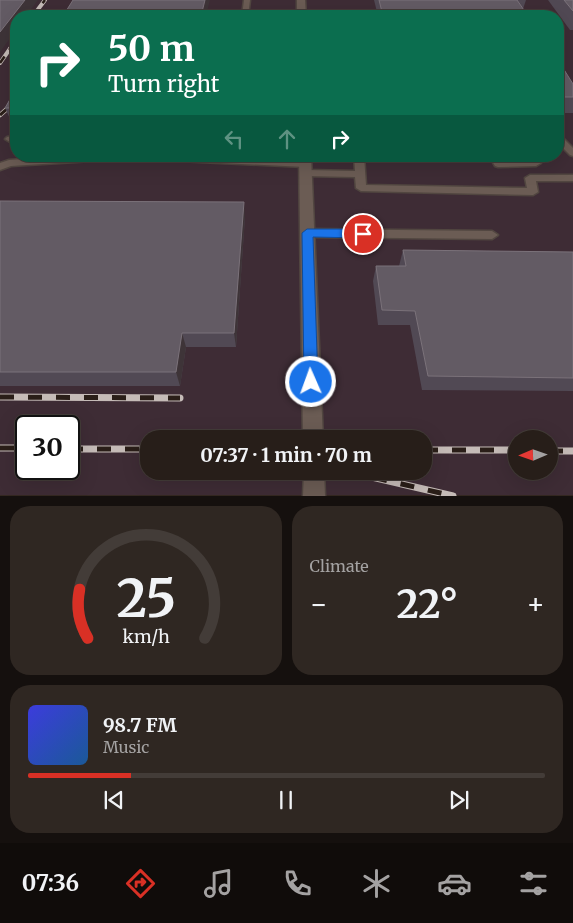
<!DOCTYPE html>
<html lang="en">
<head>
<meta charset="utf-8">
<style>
  :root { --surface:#271e19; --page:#2f2722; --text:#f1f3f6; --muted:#a4a2a2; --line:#433c38; --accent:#d93025 }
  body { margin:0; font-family:Merriweather,serif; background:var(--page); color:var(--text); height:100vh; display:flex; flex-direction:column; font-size:19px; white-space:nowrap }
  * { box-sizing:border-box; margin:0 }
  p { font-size:16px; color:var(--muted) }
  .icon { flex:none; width:28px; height:28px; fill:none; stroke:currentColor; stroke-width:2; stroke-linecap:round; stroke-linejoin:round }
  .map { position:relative; height:496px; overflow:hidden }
  .details { display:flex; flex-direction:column; gap:10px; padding:10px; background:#15100e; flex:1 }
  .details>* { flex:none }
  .banner { position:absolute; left:10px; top:10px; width:554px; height:152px; border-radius:20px; box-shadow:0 5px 20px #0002,0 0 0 1px var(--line); background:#0b6e4f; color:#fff; overflow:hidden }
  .needle { width:32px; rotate:268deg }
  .tools { position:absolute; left:508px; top:430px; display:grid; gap:10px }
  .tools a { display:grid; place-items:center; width:50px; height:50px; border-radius:50%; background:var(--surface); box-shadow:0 5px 20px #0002,0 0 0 1px var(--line); font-size:25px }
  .speed { position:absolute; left:15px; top:415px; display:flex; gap:10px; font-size:25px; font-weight:700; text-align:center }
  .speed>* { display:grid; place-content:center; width:65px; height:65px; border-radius:50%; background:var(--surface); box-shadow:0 5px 20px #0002,0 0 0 1px var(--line); line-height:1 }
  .speed .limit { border:2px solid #111; border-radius:8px; background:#fff; color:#111 }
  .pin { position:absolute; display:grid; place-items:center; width:42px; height:42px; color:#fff; margin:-21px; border:2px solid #fff; border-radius:50%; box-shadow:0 1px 5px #0007 }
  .me { position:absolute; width:55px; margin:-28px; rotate:358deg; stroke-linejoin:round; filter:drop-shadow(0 0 4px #0008) }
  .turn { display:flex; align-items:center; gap:18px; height:105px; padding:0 15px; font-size:22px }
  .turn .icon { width:65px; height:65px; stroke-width:2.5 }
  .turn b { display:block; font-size:35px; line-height:42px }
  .lanes { display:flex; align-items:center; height:48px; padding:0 15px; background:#0003; justify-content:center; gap:25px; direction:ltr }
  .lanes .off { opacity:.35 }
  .big { font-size:38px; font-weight:700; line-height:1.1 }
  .details .tile { flex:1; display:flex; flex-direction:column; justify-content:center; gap:8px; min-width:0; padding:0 18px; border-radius:20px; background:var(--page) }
  .details .dial { align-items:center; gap:0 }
  .dial svg { height:130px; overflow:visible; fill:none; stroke:var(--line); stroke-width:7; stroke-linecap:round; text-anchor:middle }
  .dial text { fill:var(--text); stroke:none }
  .song { display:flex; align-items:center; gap:15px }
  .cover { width:60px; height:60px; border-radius:8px; background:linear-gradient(135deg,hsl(240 70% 55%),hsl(210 70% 35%)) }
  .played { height:5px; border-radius:2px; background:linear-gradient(90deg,var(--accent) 20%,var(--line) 20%) }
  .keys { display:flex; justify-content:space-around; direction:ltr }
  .heat { display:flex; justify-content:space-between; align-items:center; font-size:28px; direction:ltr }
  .details .tiles { flex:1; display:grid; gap:10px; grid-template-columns:1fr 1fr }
  .tile:last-child { grid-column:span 2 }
  .trip { position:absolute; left:140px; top:430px; width:292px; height:50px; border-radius:20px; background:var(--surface); box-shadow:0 5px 20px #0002,0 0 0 1px var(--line); font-weight:700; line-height:50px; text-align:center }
  .dock { display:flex; height:80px; justify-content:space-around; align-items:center; background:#100c0a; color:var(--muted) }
  .dock .icon { width:35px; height:35px }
  .dock .on { color:var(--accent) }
  .dock b { font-size:22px; color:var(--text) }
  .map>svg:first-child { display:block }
  .industrial { fill:#3e2c35; fill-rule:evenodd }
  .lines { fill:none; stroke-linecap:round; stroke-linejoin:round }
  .service-casing { stroke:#514640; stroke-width:3 }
  .minor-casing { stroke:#514640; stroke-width:3 }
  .service { fill:#6b5c54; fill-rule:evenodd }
  .minor { fill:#6b5c54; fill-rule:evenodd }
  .rail-far2-casing { stroke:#c5bbb7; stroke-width:4 }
  .rail-far1-casing { stroke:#c5bbb7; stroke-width:4.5 }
  .rail-casing { stroke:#c5bbb7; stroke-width:7 }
  .rail-far2 { stroke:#2a1e18; stroke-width:2.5; stroke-dasharray:8; stroke-linecap:butt }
  .rail-far1 { stroke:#2a1e18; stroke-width:3; stroke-dasharray:9; stroke-linecap:butt }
  .rail { stroke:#2a1e18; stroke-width:5; stroke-dasharray:14; stroke-linecap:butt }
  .wall { fill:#514954 }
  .shaded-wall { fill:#3e3438 }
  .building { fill:#635b64; stroke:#7b727a }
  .route { fill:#1a73e8; stroke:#114b97 }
</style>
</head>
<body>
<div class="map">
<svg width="573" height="496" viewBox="0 0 573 496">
  <rect width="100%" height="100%" fill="#342821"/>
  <!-- industrial -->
  <path class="industrial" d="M 0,0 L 573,0 L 573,495 L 0,495 ZM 16,16 L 558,16 L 558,156 L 16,156 ZM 26,426 L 69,426 L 69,469 L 26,469 ZM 149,439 L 424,439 L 424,471 L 149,471 ZM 516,439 L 549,439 L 549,471 L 516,471 Z"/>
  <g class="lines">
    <defs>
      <g id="service">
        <polygon points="244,0 250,0 248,16 242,16"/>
        <polygon points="558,135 561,136 573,148 573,156 570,155 558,143"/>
        <polygon points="16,136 16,142 10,142 5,139 7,137"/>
        <polygon points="69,156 129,156 124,159 11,166 0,170 0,163 9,160"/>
        <polygon points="134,156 208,156 305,161 310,164 305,167 139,159"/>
        <polygon points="354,156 364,156 366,185 527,188 525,178 530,175 573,175 573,181 536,181 538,192 533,195 361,191 356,188 355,177 306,176 301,173 306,170 355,171"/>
        <polygon points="489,156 499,156 501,161 531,160 530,156 540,156 541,163 536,166 498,167 495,166"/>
        <polygon points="307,229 492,231 498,235 492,239 307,237 302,233"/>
      </g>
      <g id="minor">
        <polygon points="297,0 305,0 306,16 297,16"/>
        <polygon points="299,156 311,156 323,439 303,439"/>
        <polygon points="304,471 324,471 325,496 303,496"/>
      </g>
    </defs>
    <!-- service casing -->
    <use href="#service" class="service-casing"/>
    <!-- minor casing -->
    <use href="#minor" class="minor-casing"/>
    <!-- service -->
    <use href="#service" class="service"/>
    <!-- minor -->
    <use href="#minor" class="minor"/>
    <defs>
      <g id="rail-far2">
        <polyline points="33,16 45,0"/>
        <polyline points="0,63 16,40"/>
      </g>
      <polyline id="rail-far1" points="0,115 16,101"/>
      <g id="rail">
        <polyline points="0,397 180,398"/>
        <polyline points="0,448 26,448"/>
        <polyline points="69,449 149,449"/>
        <polyline points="424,450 516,450"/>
        <polyline points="549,451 573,451"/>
        <polyline points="346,471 453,496"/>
      </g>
    </defs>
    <!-- rail-far2 casing -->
    <use href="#rail-far2" class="rail-far2-casing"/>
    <!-- rail-far1 casing -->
    <use href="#rail-far1" class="rail-far1-casing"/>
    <!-- rail casing -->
    <use href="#rail" class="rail-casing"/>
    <!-- rail-far2 -->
    <use href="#rail-far2" class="rail-far2"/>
    <!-- rail-far1 -->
    <use href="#rail-far1" class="rail-far1"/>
    <!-- rail -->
    <use href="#rail" class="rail"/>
  </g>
  <!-- wall -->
  <g class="wall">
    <polygon points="374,0 526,0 523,9 528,16 378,16"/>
    <polygon points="548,0 573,0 573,30 570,30"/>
    <polygon points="558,60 573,84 573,113 558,113"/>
    <polygon points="16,89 16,123 12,123 5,108"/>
    <polygon points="0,201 245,217 236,347 186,347 180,386 0,386"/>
    <polygon points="403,250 573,252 573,391 422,390 410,325 378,325 373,281 376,266 399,266"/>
  </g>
  <!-- shaded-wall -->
  <g class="shaded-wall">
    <polygon points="25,0 38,0 26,16 16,16 16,30 0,52 0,32"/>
    <polygon points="205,0 210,0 206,16 201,16"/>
    <polygon points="244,202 245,217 236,347 234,333"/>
    <polygon points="182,333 186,347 180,386 176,372"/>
  </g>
  <!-- building -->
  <g class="building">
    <polygon points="0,0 25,0 0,32"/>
    <polygon points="73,0 205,0 201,16 63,16"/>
    <polygon points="379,0 517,0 528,16 383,16"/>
    <polygon points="564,0 573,0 573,11"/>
    <polygon points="558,60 573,84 573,97 558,97"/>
    <polygon points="16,89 16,108 5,108"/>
    <polygon points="0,201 244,202 234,333 182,333 176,372 0,372"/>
    <polygon points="403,250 573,252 573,378 428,376 415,311 382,310 376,266 406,266"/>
  </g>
  <!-- route -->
  <polygon class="route" points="307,229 363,229 368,234 363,238 313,237 318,382 316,387 311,389 306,387 304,382 302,233"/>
</svg>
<div class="tools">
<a><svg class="needle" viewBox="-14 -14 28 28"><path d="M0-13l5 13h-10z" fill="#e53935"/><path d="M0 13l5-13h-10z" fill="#a4a2a2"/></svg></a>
</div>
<div class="speed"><div class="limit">30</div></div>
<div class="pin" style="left:363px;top:234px;background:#d93025"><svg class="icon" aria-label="arrive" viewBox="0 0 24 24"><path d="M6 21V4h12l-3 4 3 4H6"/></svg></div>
<svg class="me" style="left:311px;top:382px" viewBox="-20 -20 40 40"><circle r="17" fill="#1a73e8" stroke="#fff" stroke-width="3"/><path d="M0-11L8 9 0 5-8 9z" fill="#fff"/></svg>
<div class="trip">07:37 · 1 min · 70 m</div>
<div class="banner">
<div class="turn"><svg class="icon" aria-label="right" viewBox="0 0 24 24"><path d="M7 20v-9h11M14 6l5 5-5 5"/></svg><div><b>50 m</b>Turn right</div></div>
<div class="lanes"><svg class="icon off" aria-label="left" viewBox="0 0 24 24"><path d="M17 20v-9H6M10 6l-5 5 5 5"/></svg><svg class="icon off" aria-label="ahead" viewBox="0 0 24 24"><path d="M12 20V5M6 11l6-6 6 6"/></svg><svg class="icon" aria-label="right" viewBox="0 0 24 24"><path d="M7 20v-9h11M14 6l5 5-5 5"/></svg></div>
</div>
</div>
<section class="details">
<div class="tiles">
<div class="tile dial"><svg viewBox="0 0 100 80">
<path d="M14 69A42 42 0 1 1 86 69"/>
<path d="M14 69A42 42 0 0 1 9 39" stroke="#d93025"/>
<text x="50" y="56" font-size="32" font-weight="700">25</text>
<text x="50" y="72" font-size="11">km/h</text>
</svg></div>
<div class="tile"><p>Climate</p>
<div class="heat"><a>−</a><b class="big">22°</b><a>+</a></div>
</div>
<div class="tile">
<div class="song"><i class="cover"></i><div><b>98.7 FM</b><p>Music</p></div></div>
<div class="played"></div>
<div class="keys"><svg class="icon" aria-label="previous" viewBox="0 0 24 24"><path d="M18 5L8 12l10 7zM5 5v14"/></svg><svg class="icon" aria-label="pause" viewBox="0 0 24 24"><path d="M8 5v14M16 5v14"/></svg><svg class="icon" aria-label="next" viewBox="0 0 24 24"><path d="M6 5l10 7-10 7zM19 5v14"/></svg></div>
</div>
</div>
</section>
<nav class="dock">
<b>07:36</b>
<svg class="icon on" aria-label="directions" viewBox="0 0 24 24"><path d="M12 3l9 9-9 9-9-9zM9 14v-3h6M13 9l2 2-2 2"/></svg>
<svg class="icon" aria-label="music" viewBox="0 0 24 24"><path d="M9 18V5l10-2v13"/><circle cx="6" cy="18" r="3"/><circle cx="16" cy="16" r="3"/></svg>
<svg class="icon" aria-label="phone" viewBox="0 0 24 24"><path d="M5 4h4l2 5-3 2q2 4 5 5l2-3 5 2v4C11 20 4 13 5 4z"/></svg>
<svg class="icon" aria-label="climate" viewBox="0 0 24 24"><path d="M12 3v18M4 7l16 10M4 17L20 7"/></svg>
<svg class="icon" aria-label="car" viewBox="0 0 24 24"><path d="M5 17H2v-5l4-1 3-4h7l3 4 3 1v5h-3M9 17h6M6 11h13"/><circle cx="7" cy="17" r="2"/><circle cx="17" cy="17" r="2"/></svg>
<svg class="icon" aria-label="filters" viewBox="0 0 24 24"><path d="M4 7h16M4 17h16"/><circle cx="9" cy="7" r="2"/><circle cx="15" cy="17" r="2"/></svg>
</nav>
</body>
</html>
